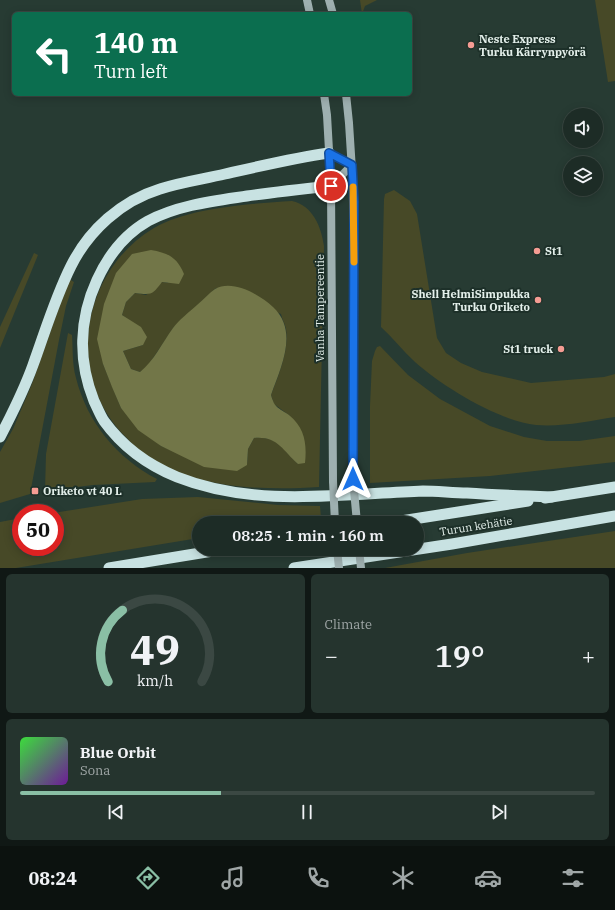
<!DOCTYPE html>
<html lang="en">
<head>
<meta charset="utf-8">
<style>
  :root { --surface:#1d2c26; --page:#25342e; --text:#f1f3f6; --muted:#a0a7a7; --line:#3b4843; --accent:#8abfa5 }
  body { margin:0; font-family:"IBM Plex Serif",serif; background:var(--page); color:var(--text); height:100vh; display:flex; flex-direction:column; font-size:15px; white-space:nowrap }
  * { box-sizing:border-box; margin:0 }
  p { font-size:13px; color:var(--muted) }
  .icon { flex:none; width:22px; height:22px; fill:none; stroke:currentColor; stroke-width:2; stroke-linecap:round; stroke-linejoin:round }
  .map { position:relative; height:568px; overflow:hidden }
  .details { display:flex; flex-direction:column; gap:6px; padding:6px; background:#101815; flex:1 }
  .details>* { flex:none }
  .guide { position:absolute; left:12px; top:12px; width:400px; height:84px; border-radius:6px; box-shadow:0 2px 10px #0003,0 0 0 1px var(--line); background:#0b6e4f; color:#fff; overflow:hidden }
  .buttons { position:absolute; left:563px; top:108px; display:grid; gap:8px }
  .buttons a { display:grid; place-items:center; width:40px; height:40px; border-radius:50%; background:var(--surface); box-shadow:0 2px 10px #0003,0 0 0 1px var(--line); font-size:20px }
  .speed { position:absolute; left:12px; top:504px; display:flex; gap:8px; font-size:20px; font-weight:700; text-align:center }
  .speed>* { display:grid; place-content:center; width:52px; height:52px; border-radius:50%; background:var(--surface); box-shadow:0 2px 10px #0003,0 0 0 1px var(--line); line-height:1 }
  .speed .limit { border:6px solid #d22; background:#fff; color:#111 }
  .pin { position:absolute; display:grid; place-items:center; width:34px; height:34px; color:#fff; margin:-17px; border:2px solid #fff; border-radius:50%; box-shadow:0 1px 4px #0007 }
  .me { position:absolute; width:44px; margin:-22px; rotate:0deg; stroke-linejoin:round; filter:drop-shadow(0 0 3px #0008) }
  .turn { display:flex; align-items:center; gap:14px; height:84px; padding:0 16px; font-size:18px }
  .turn .icon { width:52px; height:52px; stroke-width:2.5 }
  .turn b { display:block; font-size:28px; line-height:34px }
  .big { font-size:30px; font-weight:600; line-height:1.1 }
  .details .widget { flex:1; display:flex; flex-direction:column; justify-content:center; gap:6px; min-width:0; padding:0 14px; border-radius:6px; background:var(--page) }
  .details .dial { align-items:center; gap:0 }
  .dial svg { height:104px; overflow:visible; fill:none; stroke:var(--line); stroke-width:7; stroke-linecap:round; text-anchor:middle }
  .dial text { fill:var(--text); stroke:none }
  .song { display:flex; align-items:center; gap:12px }
  .cover { width:48px; height:48px; border-radius:6px; background:linear-gradient(135deg,hsl(120 70% 55%),hsl(280 70% 35%)) }
  .played { height:4px; border-radius:2px; background:linear-gradient(90deg,var(--accent) 35%,var(--line) 35%) }
  .keys { display:flex; justify-content:space-around; direction:ltr }
  .heat { display:flex; justify-content:space-between; align-items:center; font-size:22px; direction:ltr }
  .details .tiles { flex:1; display:grid; gap:6px; grid-template-columns:1fr 1fr }
  .widget:last-child { grid-column:span 2 }
  .trip { position:absolute; left:192px; top:516px; width:232px; height:40px; border-radius:20px; background:var(--surface); box-shadow:0 2px 10px #0003,0 0 0 1px var(--line); font-weight:600; line-height:40px; text-align:center }
  .tabs { display:flex; height:64px; justify-content:space-around; align-items:center; background:#0c120f; color:var(--muted) }
  .tabs .icon { width:28px; height:28px }
  .tabs .selected { color:var(--accent) }
  .tabs b { font-size:18px; color:var(--text) }
  .map>svg:first-child { display:block }
  .green { fill:#474927; fill-rule:evenodd }
  .forest { fill:#727648 }
  .lines { fill:none; stroke-linecap:round; stroke-linejoin:round }
  .secondary { stroke:#9eb0b0; stroke-width:8 }
  .trunk { stroke:#c8e2e2; stroke-width:11 }
  .secondary-bridge { stroke:#9eb0b0; stroke-width:8 }
  .route-casing { stroke:#114b97; stroke-width:10 }
  .route { stroke:#1a73e8; stroke-width:7 }
  .slow { stroke:#f59e0b; stroke-width:7 }
  .poi-dot { fill:#f59c93; stroke:#1d3029; stroke-width:1.5 }
  .labels { text-anchor:middle; stroke-width:4; stroke-linejoin:round; paint-order:stroke }
  .poi-label { font-size:11px; font-weight:bold; fill:#e3efea; stroke:#1d3029; text-anchor:start }
  .street-label { font-size:11px; fill:#e3efea; stroke:#1d3029 }
</style>
</head>
<body>
<div class="map">
<svg width="615" height="568" viewBox="0 0 615 568">
  <rect width="100%" height="100%" fill="#273b33"/>
  <!-- green -->
  <g class="green">
    <polygon points="360,0 377,0 365,6 362,14"/>
    <polygon points="595,0 615,0 615,81 608,82"/>
    <path d="M 394,190 L 410,201 L 417,214 L 437,338 L 446,353 L 461,363 L 482,372 L 531,383 L 604,377 L 615,374 L 615,417 C 589,421 563,427 536,425 C 499,421 443,387 415,362 C 403,351 393,338 381,327 L 384,199 L 385,194 Z"/>
    <path d="M 292,201 C 313,206 321,226 324,246 L 319,487 C 274,490 222,489 179,473 C 169,469 159,463 150,458 C 141,453 133,445 127,438 C 64,378 80,272 154,228 C 190,207 250,204 292,201 ZM 132,254 L 169,283 L 162,282 L 146,295 L 135,293 L 126,302 L 122,315 L 129,320 L 143,345 L 123,351 L 131,369 L 140,372 L 147,367 L 174,327 L 216,288 L 281,314 C 282,319 285,324 286,329 C 289,351 279,374 271,395 L 274,404 L 290,416 L 298,464 C 282,449 279,436 254,438 L 248,449 L 247,465 L 182,455 L 161,446 L 121,408 L 103,364 Z"/>
    <polygon points="34,253 38,255 0,348 0,327"/>
    <polygon points="69,279 74,282 66,306 59,340 30,494 0,503 0,452 13,429 32,384"/>
    <path d="M 68,333 L 72,335 C 73,349 72,364 76,378 C 87,422 117,458 157,479 L 155,482 L 93,485 L 45,491 L 46,454 Z"/>
    <polygon points="380,346 408,375 440,399 490,426 524,437 547,441 579,441 615,436 615,462 490,476 370,483 370,406 372,361 375,351 377,347"/>
    <polygon points="198,497 278,505 320,506 321,518 289,523 199,523 199,538 16,568 0,568 0,522 21,518 21,547 55,547 55,513 53,513 142,499"/>
    <polygon points="615,531 615,568 385,568 467,553"/>
  </g>
  <!-- forest -->
  <path class="forest" d="M 151,250 C 168,253 177,257 184,274 L 179,284 L 162,282 C 152,295 152,295 135,293 L 126,302 L 122,315 L 141,327 L 147,337 L 143,345 L 123,351 L 131,369 L 140,372 C 154,361 162,343 173,328 C 179,320 189,312 197,305 C 203,300 209,293 215,289 C 233,279 260,295 273,307 C 299,331 281,367 271,395 C 275,409 278,407 289,415 C 305,428 307,444 305,463 L 298,464 C 282,450 278,436 254,438 L 248,449 L 247,465 L 237,471 L 204,467 L 161,446 L 138,430 L 121,408 L 112,387 L 103,364 L 97,339 L 104,304 L 116,273 L 132,254 Z"/>
  <g class="lines">
    <!-- secondary -->
    <g class="secondary">
      <polyline points="307,0 310,14"/>
      <polyline points="329,0 333,14"/>
      <polyline points="324,94 327,115 331,186 333,481"/>
      <polyline points="346,94 349,123 354,202 353,479"/>
      <polyline points="329,153 352,165"/>
      <polyline points="331,186 352,165"/>
    </g>
    <!-- trunk -->
    <g class="trunk">
      <path d="M 331,186 C 303,189 275,192 247,196 C 214,201 178,205 148,221 C 125,234 108,256 97,280 C 79,319 78,361 94,401 C 97,407 100,415 104,421 C 122,446 148,465 177,477 C 255,508 341,494 423,491 C 438,491 453,493 467,493 C 495,495 523,496 552,497"/>
      <path d="M 0,437 C 12,414 24,390 33,365 C 45,332 55,298 71,266 C 89,230 121,201 160,189 C 181,182 204,179 225,174 C 260,166 294,158 329,153"/>
      <polyline points="545,498 615,487"/>
      <polyline points="388,523 528,501"/>
      <polyline points="109,568 225,549"/>
      <polyline points="294,568 452,544 615,516"/>
    </g>
    <!-- secondary-bridge -->
    <g class="secondary-bridge">
      <polyline points="353,479 357,523"/>
      <polyline points="333,481 335,523"/>
      <polyline points="337,549 339,568"/>
      <polyline points="359,549 361,568"/>
    </g>
  </g>
  <g class="lines">
    <defs>
      <polyline id="route" points="331,186 329,153 352,165 354,202 353,479"/>
    </defs>
    <!-- route casing -->
    <use href="#route" class="route-casing"/>
    <!-- route -->
    <use href="#route" class="route"/>
    <!-- slow -->
    <polyline class="slow" points="353,187 354,262"/>
  </g>
  <!-- markers -->
  <g class="poi-dot">
    <circle cx="471" cy="45" r="4"/>
    <circle cx="537" cy="251" r="4"/>
    <circle cx="538" cy="300" r="4"/>
    <circle cx="561" cy="349" r="4"/>
    <rect x="31" y="487" width="8" height="8" rx="2"/>
  </g>
  <g class="labels">
    <!-- poi labels -->
    <g class="poi-label">
      <text x="479" y="43">Neste Express<tspan x="479" dy="13">Turku Kärrynpyörä</tspan></text>
      <text x="545" y="255">St1</text>
      <text x="530" y="298" text-anchor="end">Shell HelmiSimpukka<tspan x="530" dy="13">Turku Oriketo</tspan></text>
      <text x="553" y="353" text-anchor="end">St1 truck</text>
      <text x="43" y="495">Oriketo vt 40 L</text>
    </g>
    <!-- street labels -->
    <g class="street-label">
      <text transform="translate(320 308) rotate(-90)" y="4">Vanha Tampereentie</text>
      <text transform="translate(476 526) rotate(-9)" y="4">Turun kehätie</text>
    </g>
  </g>
</svg>
<div class="buttons">
<a><svg class="icon" aria-label="sound" viewBox="0 0 24 24"><path d="M4 9h4l5-4v14l-5-4H4zM17 9q2 3 0 6"/></svg></a>
<a><svg class="icon" aria-label="layers" viewBox="0 0 24 24"><path d="M12 4l9 5-9 5-9-5zM3 14l9 5 9-5"/></svg></a>
</div>
<div class="speed"><div class="limit">50</div></div>
<div class="pin" style="left:331px;top:186px;background:#d93025"><svg class="icon" aria-label="arrive" viewBox="0 0 24 24"><path d="M6 21V4h12l-3 4 3 4H6"/></svg></div>
<svg class="me" style="left:353px;top:479px" viewBox="-20 -20 40 40"><path d="M0-17L14 15 0 8-14 15z" fill="#1a73e8" stroke="#fff" stroke-width="4"/></svg>
<div class="trip">08:25 · 1 min · 160 m</div>
<div class="guide">
<div class="turn"><svg class="icon" aria-label="left" viewBox="0 0 24 24"><path d="M17 20v-9H6M10 6l-5 5 5 5"/></svg><div><b>140 m</b>Turn left</div></div>
</div>
</div>
<section class="details">
<div class="tiles">
<div class="widget dial"><svg viewBox="0 0 100 80">
<path d="M14 69A42 42 0 1 1 86 69"/>
<path d="M14 69A42 42 0 0 1 25 14" stroke="#8abfa5"/>
<text x="50" y="56" font-size="32" font-weight="700">49</text>
<text x="50" y="72" font-size="11">km/h</text>
</svg></div>
<div class="widget"><p>Climate</p>
<div class="heat"><a>−</a><b class="big">19°</b><a>+</a></div>
</div>
<div class="widget">
<div class="song"><i class="cover"></i><div><b>Blue Orbit</b><p>Sona</p></div></div>
<div class="played"></div>
<div class="keys"><svg class="icon" aria-label="previous" viewBox="0 0 24 24"><path d="M18 5L8 12l10 7zM5 5v14"/></svg><svg class="icon" aria-label="pause" viewBox="0 0 24 24"><path d="M8 5v14M16 5v14"/></svg><svg class="icon" aria-label="next" viewBox="0 0 24 24"><path d="M6 5l10 7-10 7zM19 5v14"/></svg></div>
</div>
</div>
</section>
<nav class="tabs">
<b>08:24</b>
<svg class="icon selected" aria-label="directions" viewBox="0 0 24 24"><path d="M12 3l9 9-9 9-9-9zM9 14v-3h6M13 9l2 2-2 2"/></svg>
<svg class="icon" aria-label="music" viewBox="0 0 24 24"><path d="M9 18V5l10-2v13"/><circle cx="6" cy="18" r="3"/><circle cx="16" cy="16" r="3"/></svg>
<svg class="icon" aria-label="phone" viewBox="0 0 24 24"><path d="M5 4h4l2 5-3 2q2 4 5 5l2-3 5 2v4C11 20 4 13 5 4z"/></svg>
<svg class="icon" aria-label="climate" viewBox="0 0 24 24"><path d="M12 3v18M4 7l16 10M4 17L20 7"/></svg>
<svg class="icon" aria-label="car" viewBox="0 0 24 24"><path d="M5 17H2v-5l4-1 3-4h7l3 4 3 1v5h-3M9 17h6M6 11h13"/><circle cx="7" cy="17" r="2"/><circle cx="17" cy="17" r="2"/></svg>
<svg class="icon" aria-label="filters" viewBox="0 0 24 24"><path d="M4 7h16M4 17h16"/><circle cx="9" cy="7" r="2"/><circle cx="15" cy="17" r="2"/></svg>
</nav>
</body>
</html>
